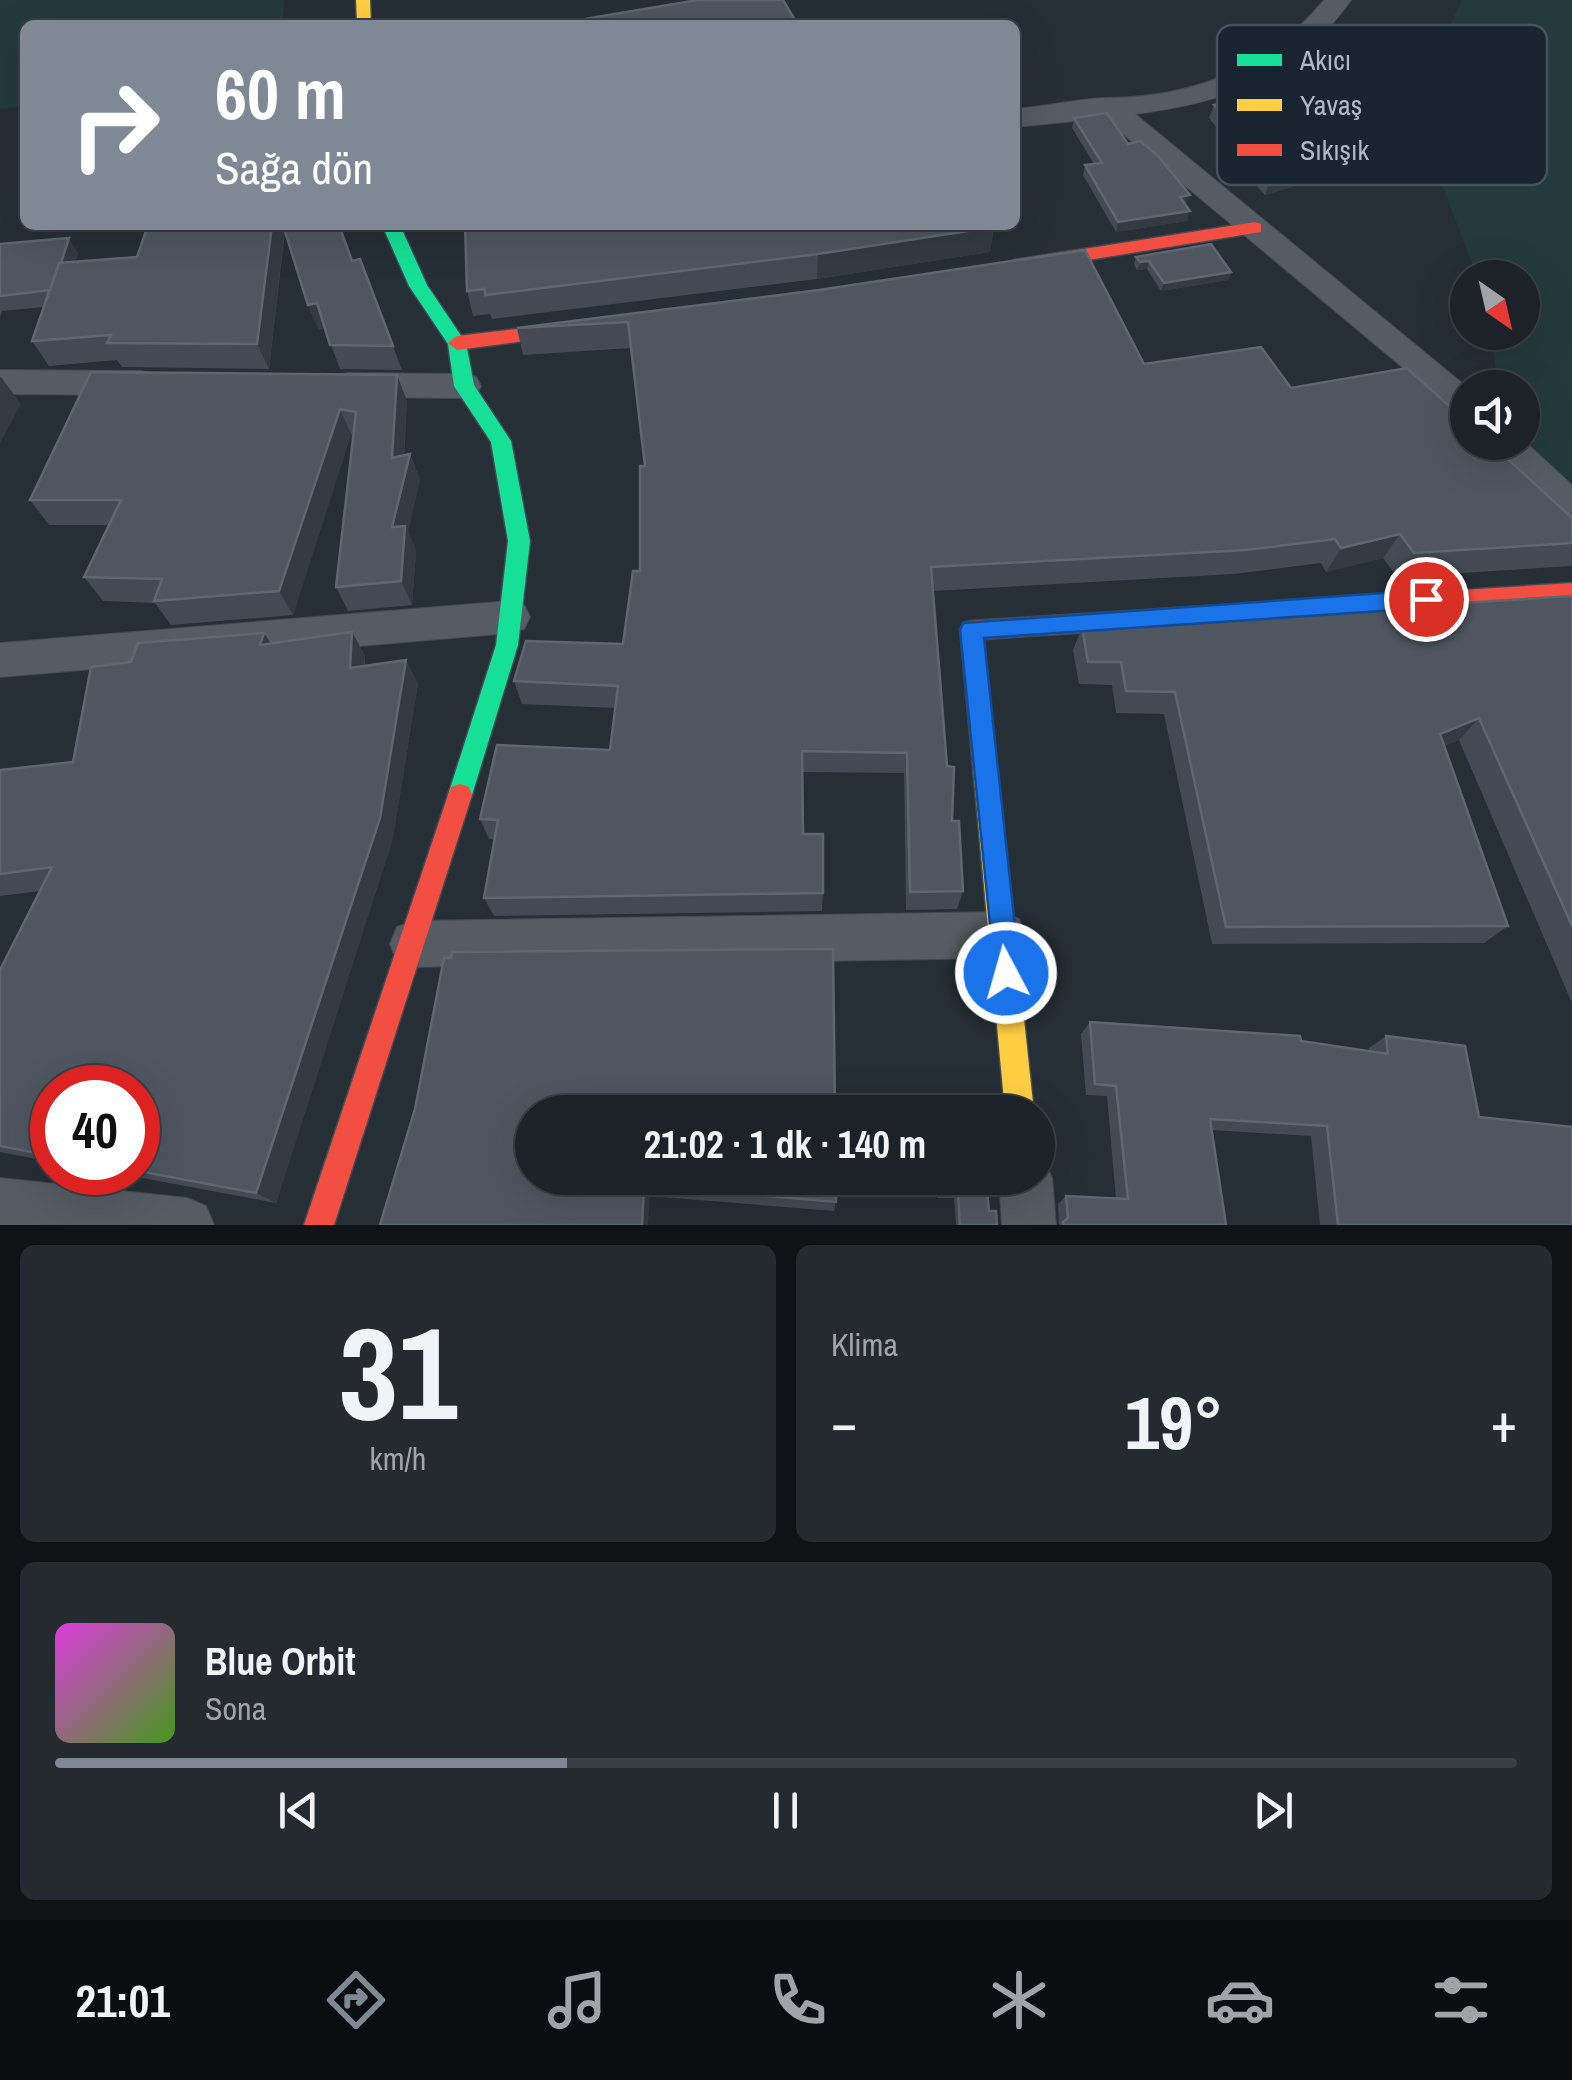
<!DOCTYPE html>
<html lang="tr">
<head>
<meta charset="utf-8">
<style>
  :root { --surface:#1c2228; --page:#252a30; --text:#f1f3f6; --muted:#a0a4a8; --line:#3a3f45; --accent:#7f8995 }
  body { margin:0; font-family:"Archivo Narrow",sans-serif; background:var(--page); color:var(--text); height:100vh; display:flex; flex-direction:column; font-size:38px; white-space:nowrap }
  * { box-sizing:border-box; margin:0 }
  p { font-size:32px; color:var(--muted) }
  .icon { flex:none; width:55px; height:55px; fill:none; stroke:currentColor; stroke-width:2; stroke-linecap:round; stroke-linejoin:round }
  .map { position:relative; height:1225px; overflow:hidden }
  .panel { display:flex; flex-direction:column; gap:20px; padding:20px; background:#0f1316; flex:1 }
  .panel>* { flex:none }
  .banner { position:absolute; left:20px; top:20px; width:1000px; height:210px; border-radius:15px; box-shadow:0 10px 40px #0002,0 0 0 2px var(--line); background:#7f8995; color:#fff; overflow:hidden }
  .needle { width:65px; rotate:146deg }
  .controls { position:absolute; left:1450px; top:260px; display:grid; gap:20px }
  .controls a { display:grid; place-items:center; width:90px; height:90px; border-radius:50%; background:var(--surface); box-shadow:0 10px 40px #0002,0 0 0 2px var(--line); font-size:50px }
  .speed { position:absolute; left:30px; top:1065px; display:flex; gap:20px; font-size:50px; font-weight:700; text-align:center }
  .speed>* { display:grid; place-content:center; width:130px; height:130px; border-radius:50%; background:var(--surface); box-shadow:0 10px 40px #0002,0 0 0 2px var(--line); line-height:1 }
  .speed .limit { border:15px solid #d22; background:#fff; color:#111 }
  .pin { position:absolute; display:grid; place-items:center; width:85px; height:85px; color:#fff; margin:-42px; border:5px solid #fff; border-radius:50%; box-shadow:0 2px 10px #0007 }
  .me { position:absolute; width:110px; margin:-55px; rotate:354deg; stroke-linejoin:round; filter:drop-shadow(0 0 8px #0008) }
  .turn { display:flex; align-items:center; gap:35px; height:210px; padding:0 30px; font-size:45px }
  .turn .icon { width:130px; height:130px; stroke-width:2.5 }
  .turn b { display:block; font-size:70px; line-height:85px }
  .big { font-size:75px; font-weight:800; line-height:1.1 }
  .panel .widget { flex:1; display:flex; flex-direction:column; justify-content:center; gap:15px; min-width:0; padding:0 35px; border-radius:15px; background:var(--page) }
  .panel .dial { align-items:center; gap:0 }
  .dial b { font-size:130px; line-height:1 }
  .song { display:flex; align-items:center; gap:30px }
  .cover { width:120px; height:120px; border-radius:15px; background:linear-gradient(135deg,hsl(300 70% 55%),hsl(100 70% 35%)) }
  .played { height:10px; border-radius:5px; background:linear-gradient(90deg,var(--accent) 35%,var(--line) 35%) }
  .keys { display:flex; justify-content:space-around; direction:ltr }
  .heat { display:flex; justify-content:space-between; align-items:center; font-size:55px; direction:ltr }
  .panel .tiles { flex:1; display:grid; gap:20px; grid-template-columns:1fr 1fr }
  .widget:last-child { grid-column:span 2 }
  .trip { position:absolute; left:515px; top:1095px; width:540px; height:100px; border-radius:50px; background:var(--surface); box-shadow:0 10px 40px #0002,0 0 0 2px var(--line); font-weight:800; line-height:100px; text-align:center }
  .dock { display:flex; height:160px; justify-content:space-around; align-items:center; background:#0b0e10; color:var(--muted) }
  .dock .icon { width:70px; height:70px }
  .dock .on { color:var(--accent) }
  .dock b { font-size:45px; color:var(--text) }
  .map>svg:first-child { display:block }
  .green { fill:#233a3c }
  .lines { fill:none; stroke-linecap:round; stroke-linejoin:round }
  .street-casing { stroke:#434a52; stroke-width:2 }
  .fast-casing { stroke:#434a52; stroke-width:3 }
  .slow-casing { stroke:#434a52; stroke-width:3 }
  .jam-casing { stroke:#434a52; stroke-width:3 }
  .street { fill:#565c64; fill-rule:evenodd }
  .fast { fill:#16e098; fill-rule:evenodd }
  .slow { fill:#ffcf43; fill-rule:evenodd }
  .jam { fill:#f24e42; fill-rule:evenodd }
  .wall { fill:#434a53 }
  .shaded-wall { fill:#333a42 }
  .building { fill:#4f565f; stroke:#5e6670; stroke-width:2.5 }
  .route { fill:#1a73e8; stroke:#114b97; stroke-width:2.5 }
  .key { fill:#192431; stroke:#46515e; stroke-width:2.5 }
  .key-label { font-size:28px; fill:#afbac8 }
</style>
</head>
<body>
<div class="map">
<svg width="1572" height="1225" viewBox="0 0 1572 1225">
  <rect width="100%" height="100%" fill="#262e36"/>
  <!-- green -->
  <g class="green">
    <polygon points="0,0 284,0 283,25 25,25 25,106 0,109"/>
    <polygon points="1462,0 1572,0 1572,481 1516,443 1522,442 1522,388 1498,387 1491,333 1522,332 1522,278 1477,277 1441,182 1422,85"/>
  </g>
  <g class="lines">
    <defs>
      <g id="street">
        <path d="M 1324,0 L 1351,0 C 1295,79 1227,102 1135,114 L 1468,388 L 1468,422 L 1456,418 L 1407,371 L 1104,118 L 1015,127 L 1015,109 C 1041,107 1084,98 1107,98 C 1194,97 1267,69 1324,0 Z"/>
        <polygon points="0,370 140,371 152,374 157,383 152,392 140,395 0,394"/>
        <polygon points="348,373 464,374 476,377 481,386 476,395 464,398 348,397 336,394 331,385 336,376"/>
        <polygon points="1522,439 1572,485 1572,522 1559,518 1485,442 1522,442"/>
        <polygon points="510,601 524,605 530,617 524,629 510,633 0,677 0,643"/>
        <polygon points="1002,912 1019,919 1026,935 1019,951 1002,958 414,967 397,961 390,944 397,927 414,921"/>
        <polygon points="1038,1157 1044,1159 1052,1178 1056,1225 1002,1225 999,1178 1038,1178"/>
        <polygon points="0,1178 187,1198 206,1206 214,1225 0,1225"/>
      </g>
      <polygon id="fast" points="382,225 400,225 427,285 466,343 474,385 511,441 530,541 518,645 472,795 469,803 460,806 451,803 448,795 496,645 508,541 491,442 454,386 448,344 409,286"/>
      <g id="slow">
        <polygon points="356,0 370,0 371,25 357,25"/>
        <polygon points="972,628 980,630 983,637 1034,1112 1005,1112 961,637 964,630"/>
      </g>
      <g id="jam">
        <polygon points="1255,222 1261,224 1261,232 1014,272 1005,266 1014,260"/>
        <polygon points="592,320 599,321 599,331 457,350 448,343 457,336"/>
        <polygon points="1572,583 1572,601 983,639 972,646 964,644 960,630 963,623 971,621"/>
        <polygon points="460,784 469,787 472,795 334,1225 304,1225 448,795 451,787"/>
      </g>
    </defs>
    <!-- street casing -->
    <use href="#street" class="street-casing"/>
    <!-- fast casing -->
    <use href="#fast" class="fast-casing"/>
    <!-- slow casing -->
    <use href="#slow" class="slow-casing"/>
    <!-- jam casing -->
    <use href="#jam" class="jam-casing"/>
    <!-- street -->
    <use href="#street" class="street"/>
    <!-- fast -->
    <use href="#fast" class="fast"/>
    <!-- slow -->
    <use href="#slow" class="slow"/>
    <!-- jam -->
    <use href="#jam" class="jam"/>
  </g>
  <!-- wall -->
  <g class="wall">
    <polygon points="1214,105 1324,166 1318,179 1265,195 1222,148 1225,138 1209,118"/>
    <polygon points="1074,118 1128,144 1186,205 1187,221 1116,232 1083,175 1085,165 1094,164 1072,128"/>
    <polygon points="148,225 339,225 352,261 393,346 402,370 340,369 325,328 319,330 308,305 285,231 269,369 122,367 117,360 49,366 32,341 44,307 2,311 0,317 0,244 78,253 75,262 137,257"/>
    <polygon points="994,227 990,252 817,279 492,319 490,314 473,316 467,291"/>
    <polygon points="1136,257 1231,272 1228,280 1161,291 1147,269 1137,270 1134,264"/>
    <polygon points="819,290 1144,364 1291,388 1572,518 1572,566 1397,577 1383,558 1326,572 1321,563 1234,574 933,591 947,766 952,821 963,891 957,909 906,910 904,773 802,772 803,834 823,893 822,911 494,916 484,898 495,839 489,839 480,819 610,750 615,708 522,704 514,681 623,644 640,571 645,466 631,348 523,355 517,328"/>
    <polygon points="91,372 407,401 404,456 410,454 420,480 408,531 416,551 412,605 348,611 336,587 353,435 351,434 293,615 171,625 155,603 103,601 84,577 109,525 49,525 30,500"/>
    <polygon points="1572,596 1572,1003 1459,740 1444,746 1508,926 1484,943 1212,944 1164,714 1116,713 1112,685 1079,684 1073,650 1082,627"/>
    <polygon points="352,632 365,656 365,666 418,683 393,838 276,1203 111,1172 138,1172 138,1088 52,1088 52,1162 0,1152 0,970 40,891 0,896 0,770 73,762 271,643"/>
    <polygon points="1090,1022 1301,1041 1369,1051 1369,1048 1386,1036 1479,1117 1572,1225 1320,1225 1311,1136 1211,1130 1226,1225 1059,1225 1058,1204 1066,1196 1116,1199 1107,1096 1086,1095 1081,1034"/>
    <polygon points="415,1109 836,1178 836,1202 834,1211 650,1196"/>
    <polygon points="936,1178 986,1178 989,1211 997,1225 956,1225 954,1198 937,1198"/>
  </g>
  <!-- shaded-wall -->
  <g class="shaded-wall">
    <polygon points="1324,166 1318,179 1265,195 1270,182"/>
    <polygon points="1190,195 1186,205 1180,197"/>
    <polygon points="1190,211 1187,221 1116,232 1118,222"/>
    <polygon points="272,225 285,226 269,369 257,344"/>
    <polygon points="994,227 990,252 817,279 818,254"/>
    <polygon points="69,238 78,253 62,304 53,290"/>
    <polygon points="1149,261 1147,269 1137,270 1140,262"/>
    <polygon points="1231,272 1228,280 1161,291 1164,283"/>
    <polygon points="317,303 327,327 319,330 308,305"/>
    <polygon points="397,375 407,401 402,483 392,458"/>
    <polygon points="1,377 21,404 0,443 0,378"/>
    <polygon points="340,409 351,434 293,615 279,591"/>
    <polygon points="410,454 420,480 408,531 416,551 412,605 401,581 392,527"/>
    <polygon points="1400,534 1383,558 1326,572 1341,548"/>
    <polygon points="352,632 365,656 363,691 350,668"/>
    <polygon points="264,633 280,657 260,645"/>
    <polygon points="406,660 418,683 393,838 276,1203 256,1193"/>
    <polygon points="1479,718 1459,740 1420,755 1440,734"/>
    <polygon points="644,1185 650,1196 648,1225 642,1225"/>
  </g>
  <!-- building -->
  <g class="building">
    <polygon points="698,0 783,0 798,25 549,25"/>
    <polygon points="1264,97 1324,166 1270,182 1226,135 1236,133 1214,105"/>
    <polygon points="1107,113 1128,144 1140,141 1157,155 1190,195 1180,197 1190,211 1118,222 1085,165 1102,163 1074,118"/>
    <polygon points="148,225 272,225 257,344 107,343 111,335 32,341 59,263 137,257"/>
    <polygon points="283,225 339,225 352,261 360,259 393,346 330,345 317,303 308,305"/>
    <polygon points="465,225 993,225 994,227 818,254 485,295 485,289 467,291"/>
    <polygon points="69,238 61,263 59,263 50,290 0,296 0,244"/>
    <polygon points="1211,244 1231,272 1164,283 1149,261 1140,262 1136,257"/>
    <polygon points="1085,250 1144,364 1261,347 1291,388 1407,368 1468,423 1468,442 1489,442 1572,518 1572,543 1414,553 1400,534 1341,548 1335,539 1246,550 931,567 947,766 954,767 952,821 959,821 963,891 910,892 907,753 802,751 803,834 823,834 823,893 484,898 498,820 480,819 497,745 610,750 618,686 514,681 526,641 623,644 633,571 640,571 640,466 645,466 628,322 517,328 819,290"/>
    <polygon points="91,372 397,375 392,458 410,454 392,527 405,526 401,581 336,587 356,412 340,409 279,591 154,601 162,579 84,577 121,500 30,500"/>
    <polygon points="1572,596 1572,926 1479,718 1440,734 1508,926 1226,927 1175,692 1126,691 1121,662 1088,662 1082,627"/>
    <polygon points="352,632 350,668 406,660 380,818 256,1193 138,1171 138,1088 52,1088 52,1156 0,1146 0,970 52,867 0,874 0,770 73,762 91,667 131,662 138,643 264,633 260,645"/>
    <polygon points="833,949 835,1112 532,1112 532,1178 836,1178 836,1202 644,1185 642,1225 380,1225 415,1109 444,958 451,958 452,952"/>
    <polygon points="1090,1022 1300,1036 1301,1041 1388,1054 1386,1036 1465,1046 1479,1117 1572,1127 1572,1225 1338,1225 1327,1126 1210,1119 1226,1225 1063,1225 1063,1222 1068,1218 1066,1196 1128,1199 1116,1086 1095,1084"/>
    <polygon points="939,1178 986,1178 989,1211 996,1211 997,1225 960,1225 958,1192 940,1192"/>
  </g>
  <!-- route -->
  <polygon class="route" points="1426,590 1438,599 1426,608 984,638 1020,973 1016,983 1006,987 996,983 960,630 963,623"/>
  <!-- legend -->
  <rect x="1217" y="25" width="330" height="160" rx="15" class="key"/>
  <rect x="1237" y="54" width="45" height="12" fill="#16e098"/>
  <rect x="1237" y="99" width="45" height="12" fill="#ffcf43"/>
  <rect x="1237" y="144" width="45" height="12" fill="#f24e42"/>
  <g class="key-label">
    <text x="1300" y="70">Akıcı</text>
    <text x="1300" y="115">Yavaş</text>
    <text x="1300" y="160">Sıkışık</text>
  </g>
</svg>
<div class="controls">
<a><svg class="needle" viewBox="-14 -14 28 28"><path d="M0-13l5 13h-10z" fill="#e53935"/><path d="M0 13l5-13h-10z" fill="#a0a4a8"/></svg></a>
<a><svg class="icon" aria-label="sound" viewBox="0 0 24 24"><path d="M4 9h4l5-4v14l-5-4H4zM17 9q2 3 0 6"/></svg></a>
</div>
<div class="speed"><div class="limit">40</div></div>
<div class="pin" style="left:1426px;top:599px;background:#d93025"><svg class="icon" aria-label="arrive" viewBox="0 0 24 24"><path d="M6 21V4h12l-3 4 3 4H6"/></svg></div>
<svg class="me" style="left:1006px;top:973px" viewBox="-20 -20 40 40"><circle r="17" fill="#1a73e8" stroke="#fff" stroke-width="3"/><path d="M0-11L8 9 0 5-8 9z" fill="#fff"/></svg>
<div class="trip">21:02 · 1 dk · 140 m</div>
<div class="banner">
<div class="turn"><svg class="icon" aria-label="right" viewBox="0 0 24 24"><path d="M7 20v-9h11M14 6l5 5-5 5"/></svg><div><b>60 m</b>Sağa dön</div></div>
</div>
</div>
<section class="panel">
<div class="tiles">
<div class="widget dial"><b>31</b><p>km/h</p></div>
<div class="widget"><p>Klima</p>
<div class="heat"><a>−</a><b class="big">19°</b><a>+</a></div>
</div>
<div class="widget">
<div class="song"><i class="cover"></i><div><b>Blue Orbit</b><p>Sona</p></div></div>
<div class="played"></div>
<div class="keys"><svg class="icon" aria-label="previous" viewBox="0 0 24 24"><path d="M18 5L8 12l10 7zM5 5v14"/></svg><svg class="icon" aria-label="pause" viewBox="0 0 24 24"><path d="M8 5v14M16 5v14"/></svg><svg class="icon" aria-label="next" viewBox="0 0 24 24"><path d="M6 5l10 7-10 7zM19 5v14"/></svg></div>
</div>
</div>
</section>
<nav class="dock">
<b>21:01</b>
<svg class="icon on" aria-label="directions" viewBox="0 0 24 24"><path d="M12 3l9 9-9 9-9-9zM9 14v-3h6M13 9l2 2-2 2"/></svg>
<svg class="icon" aria-label="music" viewBox="0 0 24 24"><path d="M9 18V5l10-2v13"/><circle cx="6" cy="18" r="3"/><circle cx="16" cy="16" r="3"/></svg>
<svg class="icon" aria-label="phone" viewBox="0 0 24 24"><path d="M5 4h4l2 5-3 2q2 4 5 5l2-3 5 2v4C11 20 4 13 5 4z"/></svg>
<svg class="icon" aria-label="climate" viewBox="0 0 24 24"><path d="M12 3v18M4 7l16 10M4 17L20 7"/></svg>
<svg class="icon" aria-label="car" viewBox="0 0 24 24"><path d="M5 17H2v-5l4-1 3-4h7l3 4 3 1v5h-3M9 17h6M6 11h13"/><circle cx="7" cy="17" r="2"/><circle cx="17" cy="17" r="2"/></svg>
<svg class="icon" aria-label="filters" viewBox="0 0 24 24"><path d="M4 7h16M4 17h16"/><circle cx="9" cy="7" r="2"/><circle cx="15" cy="17" r="2"/></svg>
</nav>
</body>
</html>
